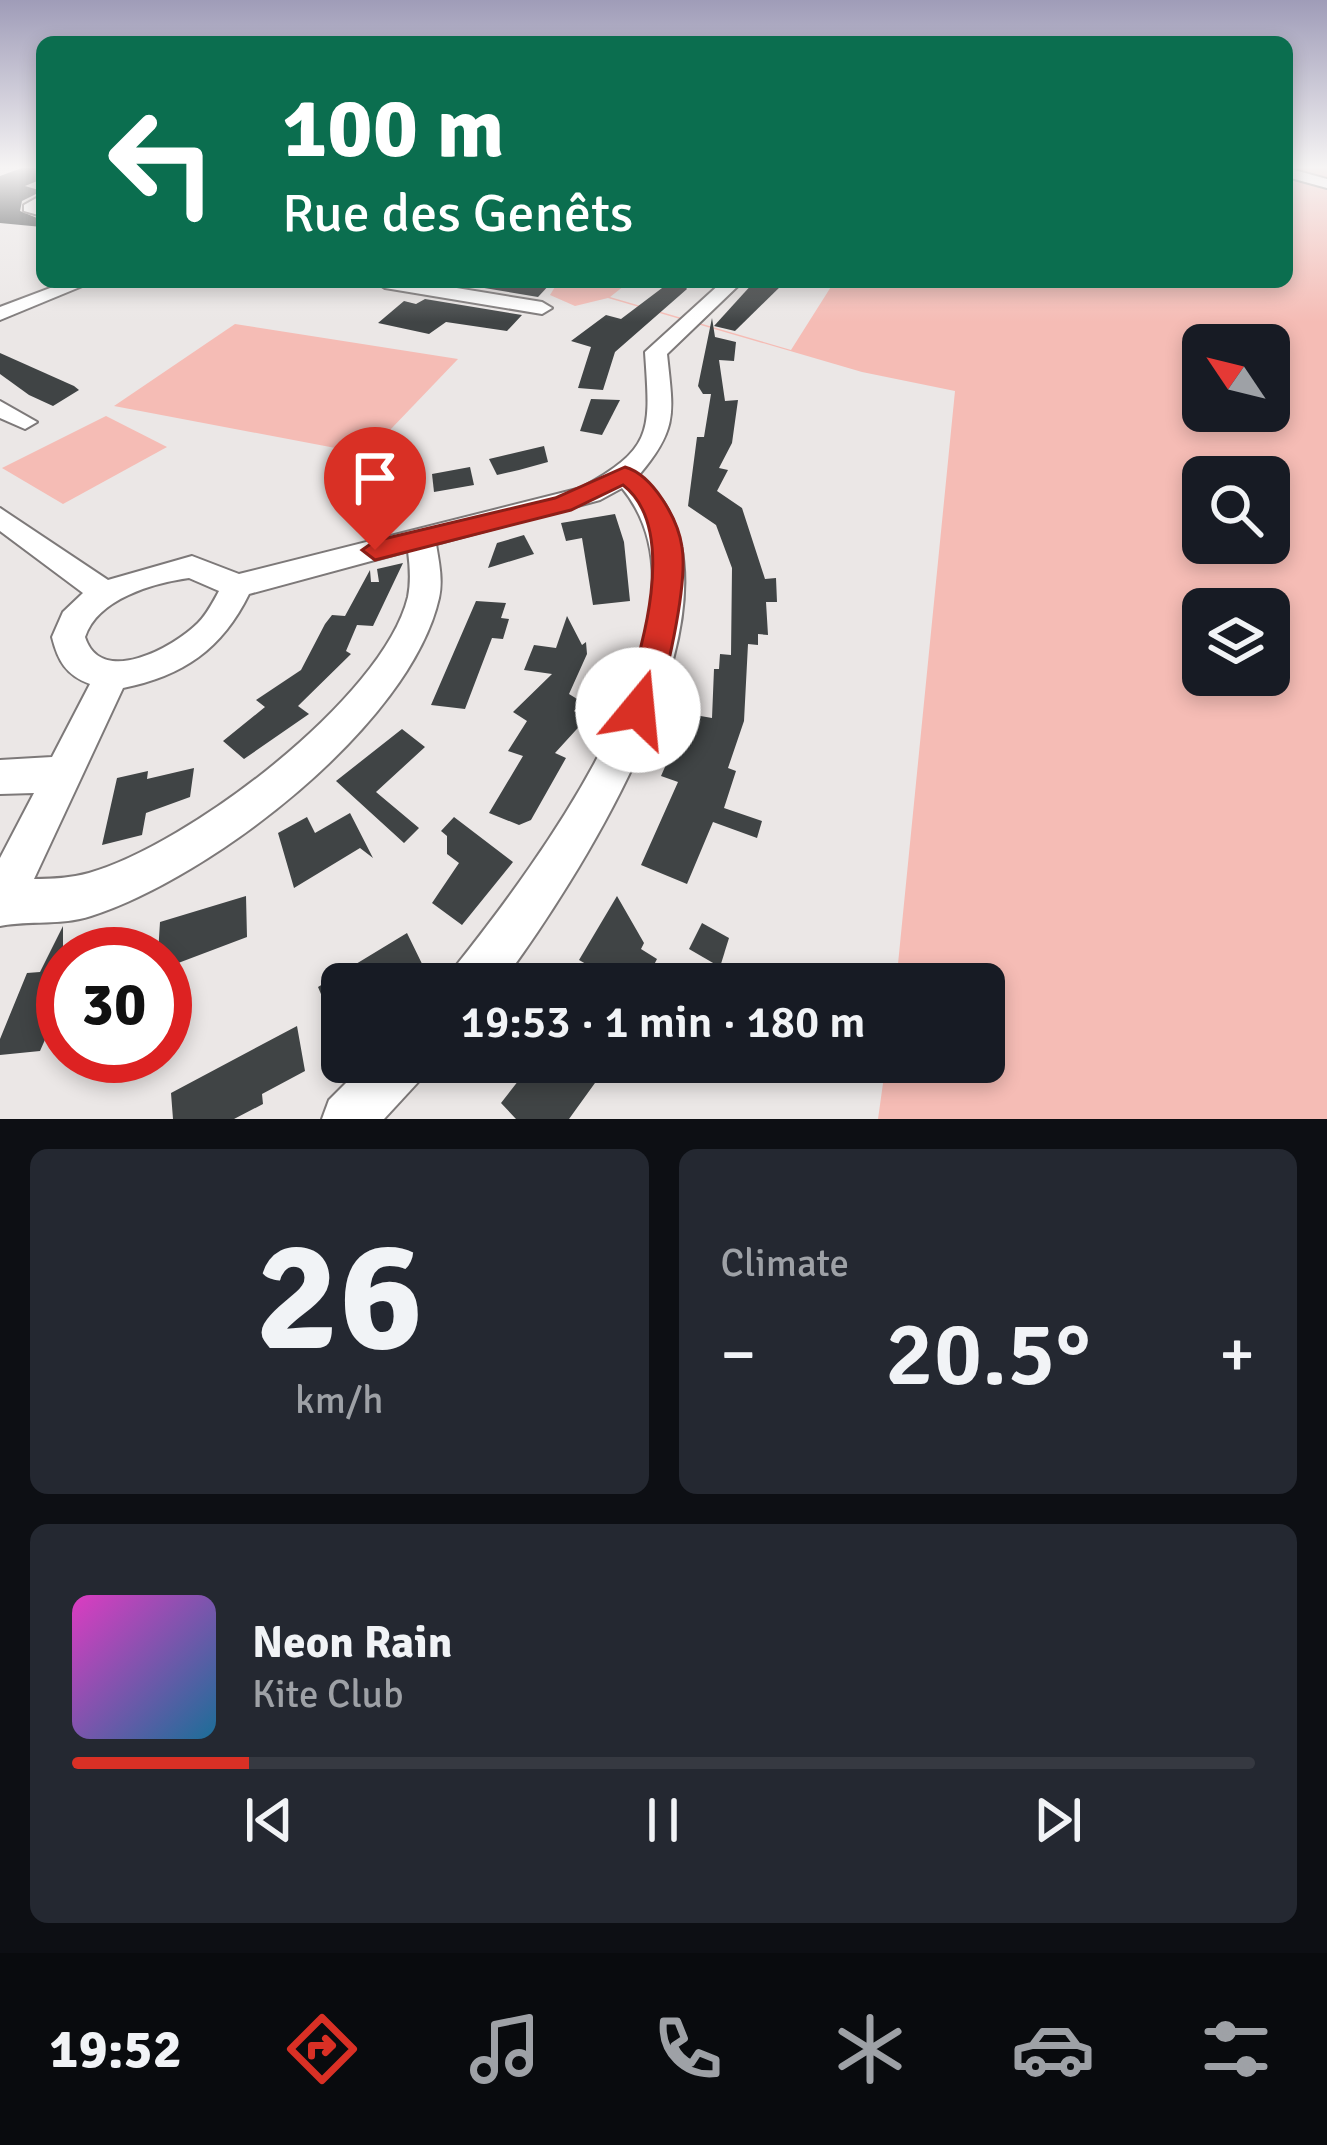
<!DOCTYPE html>
<html lang="en">
<head>
<meta charset="utf-8">
<style>
  :root { --surface:#171b24; --page:#242831; --text:#f1f3f6; --muted:#9ea1a6; --line:#363941; --accent:#d93025 }
  body { margin:0; font-family:Signika,sans-serif; background:var(--page); color:var(--text); height:100vh; display:flex; flex-direction:column; font-size:45px; white-space:nowrap }
  * { box-sizing:border-box; margin:0 }
  p { font-size:39px; color:var(--muted) }
  .icon { flex:none; width:66px; height:66px; fill:none; stroke:currentColor; stroke-width:2; stroke-linecap:round; stroke-linejoin:round }
  .map { position:relative; height:1119px; overflow:hidden }
  .sheet { display:flex; flex-direction:column; gap:30px; padding:30px; background:#0d0f14; flex:1 }
  .sheet>* { flex:none }
  .top-card { position:absolute; left:36px; top:36px; width:1257px; height:252px; border-radius:18px; box-shadow:0 6px 18px #0003; background:#0b6e4f; color:#fff; overflow:hidden }
  .needle { width:78px; rotate:305deg }
  .fabs { position:absolute; left:1182px; top:324px; display:grid; gap:24px }
  .fabs a { display:grid; place-items:center; width:108px; height:108px; border-radius:18px; background:var(--surface); box-shadow:0 6px 18px #0003; font-size:60px }
  .speed { position:absolute; left:36px; top:927px; display:flex; gap:24px; font-size:60px; font-weight:700; text-align:center }
  .speed>* { display:grid; place-content:center; width:156px; height:156px; border-radius:50%; background:var(--surface); box-shadow:0 6px 18px #0003; line-height:1 }
  .speed .limit { border:18px solid #d22; background:#fff; color:#111 }
  .pin { position:absolute; display:grid; place-items:center; width:102px; height:102px; color:#fff; margin:-123px -51px; border-radius:50% 50% 50% 0; rotate:-45deg; box-shadow:0 0 12px #0007 }
  .pin .icon { rotate:45deg }
  .me { position:absolute; width:132px; margin:-66px; rotate:17deg; stroke-linejoin:round; filter:drop-shadow(0 0 9px #0008) }
  .turn { display:flex; align-items:center; gap:42px; height:252px; padding:0 48px; font-size:54px }
  .turn .icon { width:156px; height:156px; stroke-width:2.5 }
  .turn b { display:block; font-size:84px; line-height:102px }
  .big { font-size:90px; font-weight:600; line-height:1.1 }
  .sheet .tile { flex:1; display:flex; flex-direction:column; justify-content:center; gap:18px; min-width:0; padding:0 42px; border-radius:18px; background:var(--page) }
  .sheet .dial { align-items:center; gap:0 }
  .dial b { font-size:156px; line-height:1 }
  .song { display:flex; align-items:center; gap:36px }
  .cover { width:144px; height:144px; border-radius:18px; background:linear-gradient(135deg,hsl(310 70% 55%),hsl(200 70% 35%)) }
  .played { height:12px; border-radius:6px; background:linear-gradient(90deg,var(--accent) 15%,var(--line) 15%) }
  .keys { display:flex; justify-content:space-around; direction:ltr }
  .heat { display:flex; justify-content:space-between; align-items:center; font-size:66px; direction:ltr }
  .sheet .tiles { flex:1; display:grid; gap:30px; grid-template-columns:1fr 1fr }
  .tile:last-child { grid-column:span 2 }
  .trip { position:absolute; left:321px; top:963px; width:684px; height:120px; border-radius:18px; background:var(--surface); box-shadow:0 6px 18px #0003; font-weight:600; line-height:120px; text-align:center }
  .tab-bar { display:flex; height:192px; justify-content:space-around; align-items:center; background:#090b0e; color:var(--muted) }
  .tab-bar .icon { width:84px; height:84px }
  .tab-bar .active { color:var(--accent) }
  .tab-bar b { font-size:54px; color:var(--text) }
  .map>svg:first-child { display:block }
  .green { fill:#f5bcb5; fill-rule:evenodd }
  .building { fill:#404445 }
  .lines { fill:none; stroke-linecap:round; stroke-linejoin:round }
  .minor-casing { stroke:#7d7979; stroke-width:4 }
  .minor { fill:#fff; fill-rule:evenodd }
  .route { fill:#d93025; stroke:#8d1f18; stroke-width:3 }
</style>
</head>
<body>
<div class="map">
<svg width="1327" height="1119" viewBox="0 0 1327 1119">
  <rect width="100%" height="100%" fill="#ebe7e6"/>
  <!-- green -->
  <g class="green">
    <path d="M 1287,166 L 1327,166 L 1327,1119 L 878,1119 L 886,1062 L 984,1062 L 984,984 L 896,984 L 955,391 L 862,372 L 608,298 L 575,306 L 550,295 L 558,282 L 629,282 L 610,297 L 791,350 L 834,282 L 1287,282 ZM 1203,345 L 1269,345 L 1269,411 L 1203,411 ZM 1203,477 L 1269,477 L 1269,543 L 1203,543 ZM 1203,609 L 1269,609 L 1269,675 L 1203,675 Z"/>
    <polygon points="235,324 458,359 367,454 114,406"/>
    <polygon points="106,416 167,447 63,504 2,468"/>
  </g>
  <!-- building -->
  <g class="building">
    <polygon points="27,166 42,166 42,179 25,186 42,191 22,201 20,211 42,220 42,227 0,223 0,176"/>
    <polygon points="448,282 552,282 538,297"/>
    <polygon points="670,282 682,282 687,289 615,352 603,390 578,388 591,347 571,341 606,315 621,319"/>
    <polygon points="754,282 785,282 735,331 714,326"/>
    <polygon points="425,299 522,315 507,331 446,322 429,334 378,323 404,301 416,304"/>
    <polygon points="712,318 715,337 736,342 734,361 719,360 725,401 738,400 732,443 719,468 728,470 717,491 742,508 765,579 776,578 777,602 766,602 768,635 758,634 758,645 748,644 744,721 728,768 736,771 724,808 762,821 757,838 713,822 687,884 641,865 678,782 661,776 668,760 689,714 712,718 714,669 719,669 720,654 731,655 732,568 716,525 688,506 697,437 704,437 711,394 703,394 698,386"/>
    <polygon points="0,353 74,386 79,390 53,406 29,395 0,374"/>
    <polygon points="591,399 620,400 602,435 580,431"/>
    <polygon points="544,446 548,462 519,470 497,475 489,459"/>
    <polygon points="470,467 474,485 434,492 432,474"/>
    <polygon points="615,514 624,542 630,601 593,605 582,538 566,541 561,523"/>
    <polygon points="524,535 534,554 488,568 497,543"/>
    <polygon points="403,563 373,626 357,625 346,651 351,654 298,706 309,714 244,759 223,741 265,707 256,700 301,670 325,624 332,615 345,616 370,570 371,582 379,582 377,569"/>
    <polygon points="476,601 506,603 501,618 509,619 503,639 492,638 465,709 431,705"/>
    <polygon points="567,616 582,645 586,642 587,654 569,694 582,702 574,711 586,719 555,753 566,758 531,820 519,825 489,813 523,756 508,751 527,721 513,712 552,674 524,670 534,645 556,648"/>
    <polygon points="402,729 425,747 376,792 419,828 404,843 336,781"/>
    <polygon points="194,768 190,797 146,813 142,835 102,845 117,778 148,771 147,779"/>
    <polygon points="350,813 373,858 360,848 294,888 278,833 307,817 315,833"/>
    <polygon points="454,817 513,862 462,925 432,903 459,863 447,854 447,836 441,831"/>
    <polygon points="246,896 247,937 165,968 165,954 158,954 160,922"/>
    <polygon points="617,896 644,943 641,949 657,959 644,984 584,984 593,968 579,960"/>
    <polygon points="702,923 729,938 720,967 689,949"/>
    <polygon points="63,926 63,999 40,1051 0,1055 0,1039 27,973 40,972"/>
    <polygon points="407,933 426,972 410,984 342,984 342,1044 318,987"/>
    <polygon points="297,1026 305,1071 262,1094 263,1104 234,1119 173,1119 171,1093"/>
    <polygon points="533,1062 602,1062 595,1072 600,1076 569,1119 516,1119 501,1103"/>
  </g>
  <g class="lines">
    <defs>
      <g id="minor">
        <polygon points="1287,168 1327,179 1327,188 1287,177"/>
        <polygon points="42,195 42,216 24,211 24,205"/>
        <polygon points="66,282 92,282 0,320 0,307"/>
        <polygon points="376,282 420,282 542,302 552,308 542,314 385,288"/>
        <path d="M 722,282 L 742,282 L 667,354 C 673,412 679,428 639,475 C 647,484 657,493 664,503 C 742,627 574,885 501,984 L 448,984 L 455,967 C 535,866 727,615 622,488 L 600,500 L 436,544 C 439,562 443,580 439,598 C 410,726 210,878 91,916 C 61,926 30,920 0,926 L 0,858 L 34,793 L 0,794 L 0,760 L 52,757 L 90,684 C 66,675 58,661 52,637 L 63,612 L 83,593 L 0,531 L 0,508 L 108,580 L 192,556 L 239,574 L 581,488 C 655,448 650,430 645,352 ZM 408,551 C 410,567 411,582 408,597 C 383,699 186,846 89,873 C 71,878 52,879 34,879 L 123,688 C 183,676 222,649 249,594 ZM 189,578 L 219,591 C 213,602 207,614 198,623 C 173,648 101,687 85,637 C 97,599 153,583 189,578 Z"/>
        <polygon points="0,401 37,422 25,429 0,418"/>
        <polygon points="367,1062 427,1062 420,1080 384,1119 322,1119 329,1100"/>
      </g>
    </defs>
    <!-- minor casing -->
    <use href="#minor" class="minor-casing"/>
    <!-- minor -->
    <use href="#minor" class="minor"/>
  </g>
  <!-- sky -->
  <linearGradient id="sky" x2="0" y2="1"><stop stop-color="#9f9cb8"/><stop offset="0.52" stop-color="#f6f4f4"/><stop offset="1" stop-color="#f6f4f4" stop-opacity="0"/></linearGradient>
  <rect width="1327" height="322" fill="url(#sky)"/>
  <!-- route -->
  <path class="route" d="M 625,467 C 653,475 678,519 682,547 C 688,583 666,687 650,720 L 626,720 L 622,710 C 641,654 680,529 623,485 L 571,510 L 375,560 L 362,550 L 375,541 L 555,498 Z"/>
</svg>
<div class="fabs">
<a><svg class="needle" viewBox="-14 -14 28 28"><path d="M0-13l5 13h-10z" fill="#e53935"/><path d="M0 13l5-13h-10z" fill="#9ea1a6"/></svg></a>
<a><svg class="icon" aria-label="search" viewBox="0 0 24 24"><circle cx="10" cy="10" r="6"/><path d="M15 15l6 6"/></svg></a>
<a><svg class="icon" aria-label="layers" viewBox="0 0 24 24"><path d="M12 4l9 5-9 5-9-5zM3 14l9 5 9-5"/></svg></a>
</div>
<div class="speed"><div class="limit">30</div></div>
<div class="pin" style="left:375px;top:550px;background:#d93025"><svg class="icon" aria-label="arrive" viewBox="0 0 24 24"><path d="M6 21V4h12l-3 4 3 4H6"/></svg></div>
<svg class="me" style="left:638px;top:710px" viewBox="-20 -20 40 40"><circle r="19" fill="#fff"/><path d="M0-13L10 11 0 6-10 11z" fill="#d93025"/></svg>
<div class="trip">19:53 · 1 min · 180 m</div>
<div class="top-card">
<div class="turn"><svg class="icon" aria-label="left" viewBox="0 0 24 24"><path d="M17 20v-9H6M10 6l-5 5 5 5"/></svg><div><b>100 m</b>Rue des Genêts</div></div>
</div>
</div>
<section class="sheet">
<div class="tiles">
<div class="tile dial"><b>26</b><p>km/h</p></div>
<div class="tile"><p>Climate</p>
<div class="heat"><a>−</a><b class="big">20.5°</b><a>+</a></div>
</div>
<div class="tile">
<div class="song"><i class="cover"></i><div><b>Neon Rain</b><p>Kite Club</p></div></div>
<div class="played"></div>
<div class="keys"><svg class="icon" aria-label="previous" viewBox="0 0 24 24"><path d="M18 5L8 12l10 7zM5 5v14"/></svg><svg class="icon" aria-label="pause" viewBox="0 0 24 24"><path d="M8 5v14M16 5v14"/></svg><svg class="icon" aria-label="next" viewBox="0 0 24 24"><path d="M6 5l10 7-10 7zM19 5v14"/></svg></div>
</div>
</div>
</section>
<nav class="tab-bar">
<b>19:52</b>
<svg class="icon active" aria-label="directions" viewBox="0 0 24 24"><path d="M12 3l9 9-9 9-9-9zM9 14v-3h6M13 9l2 2-2 2"/></svg>
<svg class="icon" aria-label="music" viewBox="0 0 24 24"><path d="M9 18V5l10-2v13"/><circle cx="6" cy="18" r="3"/><circle cx="16" cy="16" r="3"/></svg>
<svg class="icon" aria-label="phone" viewBox="0 0 24 24"><path d="M5 4h4l2 5-3 2q2 4 5 5l2-3 5 2v4C11 20 4 13 5 4z"/></svg>
<svg class="icon" aria-label="climate" viewBox="0 0 24 24"><path d="M12 3v18M4 7l16 10M4 17L20 7"/></svg>
<svg class="icon" aria-label="car" viewBox="0 0 24 24"><path d="M5 17H2v-5l4-1 3-4h7l3 4 3 1v5h-3M9 17h6M6 11h13"/><circle cx="7" cy="17" r="2"/><circle cx="17" cy="17" r="2"/></svg>
<svg class="icon" aria-label="filters" viewBox="0 0 24 24"><path d="M4 7h16M4 17h16"/><circle cx="9" cy="7" r="2"/><circle cx="15" cy="17" r="2"/></svg>
</nav>
</body>
</html>
